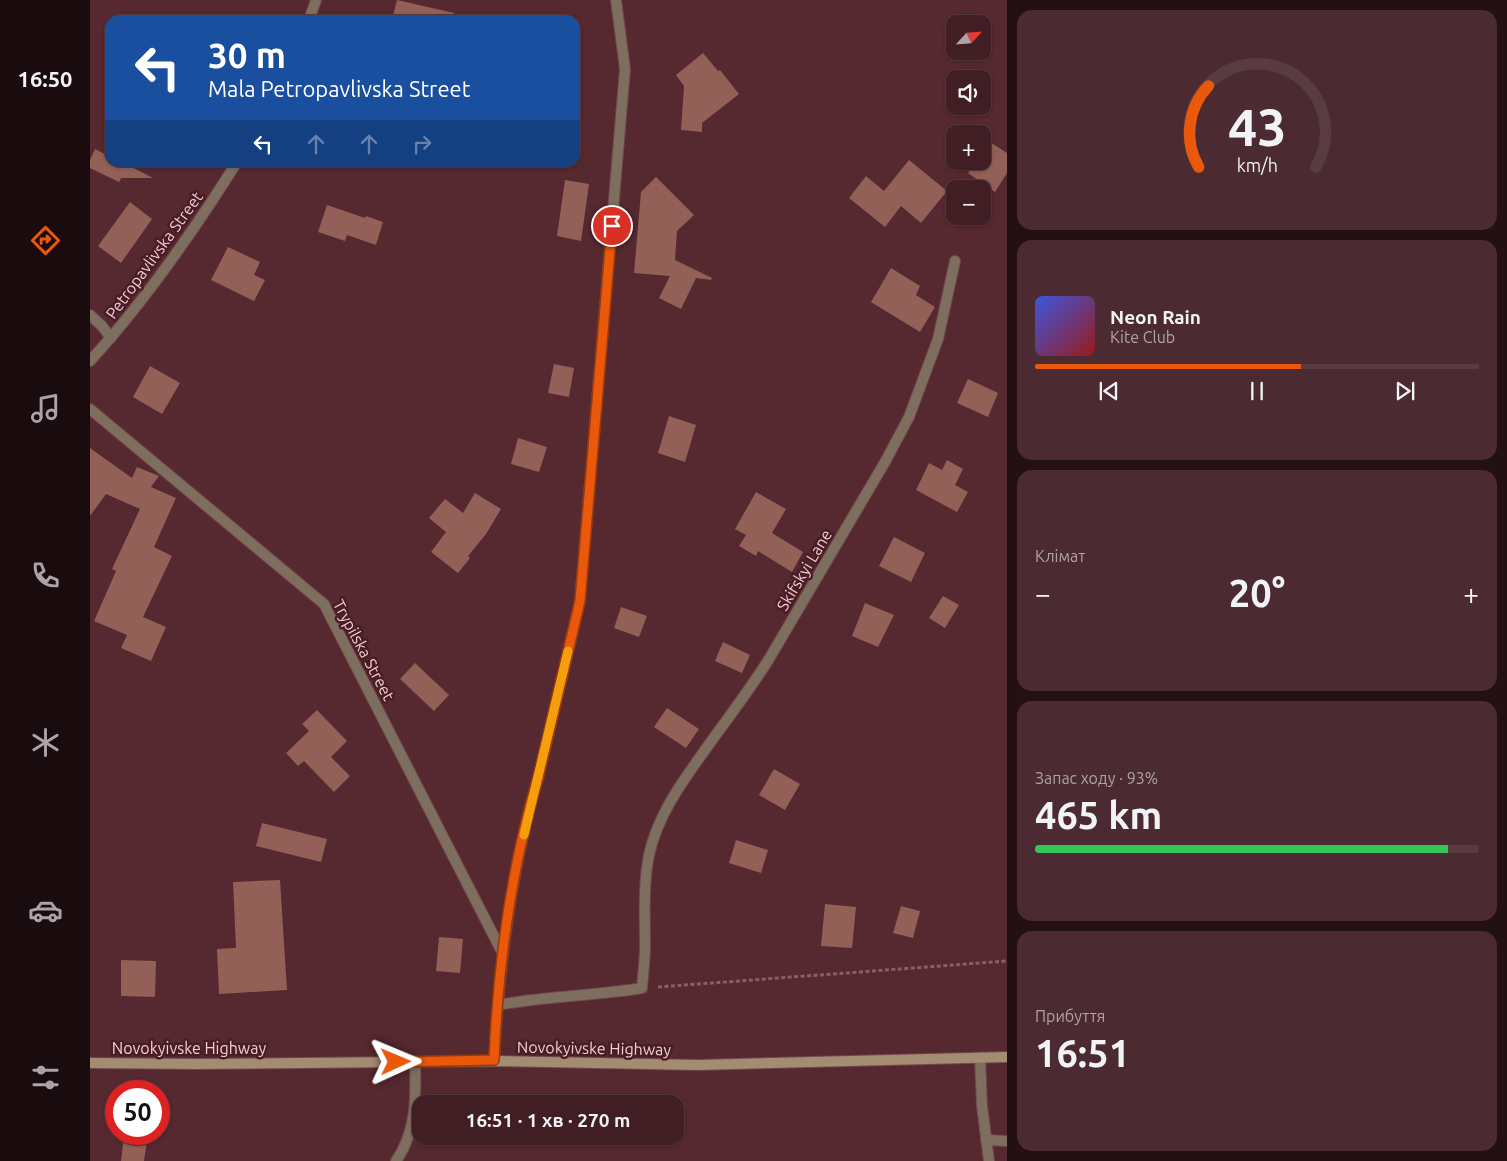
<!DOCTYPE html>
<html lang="uk">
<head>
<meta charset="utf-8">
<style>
  :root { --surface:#401e24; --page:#4b2b31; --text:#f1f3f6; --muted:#aea2a6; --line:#593c41; --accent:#ea580c }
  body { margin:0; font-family:Ubuntu,sans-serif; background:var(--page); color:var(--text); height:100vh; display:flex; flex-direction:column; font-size:19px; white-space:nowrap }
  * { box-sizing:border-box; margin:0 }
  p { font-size:16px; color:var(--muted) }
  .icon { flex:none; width:28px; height:28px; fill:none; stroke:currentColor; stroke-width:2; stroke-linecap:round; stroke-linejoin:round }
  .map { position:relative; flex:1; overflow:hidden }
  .side { display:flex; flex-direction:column; gap:10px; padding:10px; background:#231014; width:500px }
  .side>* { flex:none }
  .hud { position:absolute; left:15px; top:15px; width:475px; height:152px; border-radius:15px; box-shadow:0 1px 4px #0004,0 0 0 1px var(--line); background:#1a4fa0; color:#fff; overflow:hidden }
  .needle { width:32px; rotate:64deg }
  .tools { position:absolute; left:856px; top:15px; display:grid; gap:10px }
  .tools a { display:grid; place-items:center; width:45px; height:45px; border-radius:10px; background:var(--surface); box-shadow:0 1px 4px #0004,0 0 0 1px var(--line); font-size:25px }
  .speed { position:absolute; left:15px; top:1080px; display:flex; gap:10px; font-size:25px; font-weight:700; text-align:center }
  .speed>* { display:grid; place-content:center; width:65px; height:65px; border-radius:50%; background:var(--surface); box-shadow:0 1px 4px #0004,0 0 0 1px var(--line); line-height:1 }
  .speed .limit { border:8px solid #d22; background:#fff; color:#111 }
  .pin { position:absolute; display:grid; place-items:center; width:42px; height:42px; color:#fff; margin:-21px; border:2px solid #fff; border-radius:50%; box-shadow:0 1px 5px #0007 }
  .me { position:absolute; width:55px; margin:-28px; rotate:89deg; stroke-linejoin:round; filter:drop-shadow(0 0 4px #0008) }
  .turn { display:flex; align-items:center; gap:18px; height:105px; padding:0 20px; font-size:22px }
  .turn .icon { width:65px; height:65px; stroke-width:2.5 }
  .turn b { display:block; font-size:35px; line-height:42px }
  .lanes { display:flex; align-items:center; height:48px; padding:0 20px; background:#0003; justify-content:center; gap:25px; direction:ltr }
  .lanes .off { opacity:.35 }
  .big { font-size:38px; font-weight:700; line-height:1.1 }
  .side .card { flex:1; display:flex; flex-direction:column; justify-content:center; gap:8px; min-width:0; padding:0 18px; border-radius:15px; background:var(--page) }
  .side .dial { align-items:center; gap:0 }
  .dial svg { height:130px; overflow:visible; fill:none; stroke:var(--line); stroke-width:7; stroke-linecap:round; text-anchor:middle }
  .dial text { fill:var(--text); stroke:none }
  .song { display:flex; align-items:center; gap:15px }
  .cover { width:60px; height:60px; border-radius:8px; background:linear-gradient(135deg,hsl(230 70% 55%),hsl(0 70% 35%)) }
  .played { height:5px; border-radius:2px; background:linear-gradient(90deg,var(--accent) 60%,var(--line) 60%) }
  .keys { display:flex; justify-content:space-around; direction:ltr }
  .heat { display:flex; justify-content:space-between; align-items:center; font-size:28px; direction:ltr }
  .charge { height:8px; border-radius:4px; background:linear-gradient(90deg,#34c759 93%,var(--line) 0) }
  .trip { position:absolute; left:322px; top:1095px; width:272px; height:50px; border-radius:15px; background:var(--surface); box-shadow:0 1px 4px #0004,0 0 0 1px var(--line); font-weight:700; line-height:50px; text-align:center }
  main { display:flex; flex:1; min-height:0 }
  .dock { display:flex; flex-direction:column; width:90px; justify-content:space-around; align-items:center; background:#1a0c0e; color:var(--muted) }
  .dock .icon { width:35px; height:35px }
  .dock .selected { color:var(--accent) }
  .dock b { font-size:22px; color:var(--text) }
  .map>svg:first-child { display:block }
  .building { fill:#926057 }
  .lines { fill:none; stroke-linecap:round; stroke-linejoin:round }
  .lane-casing { stroke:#71464d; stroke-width:12 }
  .street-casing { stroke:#71464d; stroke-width:12 }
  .secondary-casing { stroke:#71464d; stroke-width:12 }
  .path { stroke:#885f65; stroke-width:3; stroke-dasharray:4 2.5; stroke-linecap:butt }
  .lane { stroke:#7d6e5e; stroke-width:10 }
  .street { stroke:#7d6e5e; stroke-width:10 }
  .secondary { stroke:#a48c72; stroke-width:10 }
  .route-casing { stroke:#983908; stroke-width:12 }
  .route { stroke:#ea580c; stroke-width:9 }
  .slow { stroke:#f59e0b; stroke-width:9 }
  .labels { text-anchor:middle; stroke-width:5; stroke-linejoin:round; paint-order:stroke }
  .street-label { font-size:16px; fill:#eecfd3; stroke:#4a1d26 }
</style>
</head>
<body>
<main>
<nav class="dock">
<b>16:50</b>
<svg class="icon selected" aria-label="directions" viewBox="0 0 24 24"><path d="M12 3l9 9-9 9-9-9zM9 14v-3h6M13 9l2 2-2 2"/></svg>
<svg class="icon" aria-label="music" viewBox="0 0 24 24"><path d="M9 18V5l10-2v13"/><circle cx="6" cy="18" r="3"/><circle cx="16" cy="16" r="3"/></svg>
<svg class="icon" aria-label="phone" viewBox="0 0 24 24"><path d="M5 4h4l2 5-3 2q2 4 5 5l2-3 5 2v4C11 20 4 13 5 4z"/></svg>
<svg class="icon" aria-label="climate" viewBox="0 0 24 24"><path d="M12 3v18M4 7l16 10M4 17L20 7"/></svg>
<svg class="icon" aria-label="car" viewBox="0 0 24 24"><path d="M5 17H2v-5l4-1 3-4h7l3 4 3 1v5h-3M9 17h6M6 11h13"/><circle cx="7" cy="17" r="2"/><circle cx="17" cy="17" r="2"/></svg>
<svg class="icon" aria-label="filters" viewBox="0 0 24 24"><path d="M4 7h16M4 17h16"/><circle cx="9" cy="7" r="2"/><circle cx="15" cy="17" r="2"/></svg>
</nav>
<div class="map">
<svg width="917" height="1161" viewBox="0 0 917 1161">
  <rect width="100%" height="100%" fill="#562830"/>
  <!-- building -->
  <g class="building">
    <polygon points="307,0 364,13 363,20 302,20"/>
    <polygon points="613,53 628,71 630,70 649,94 612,123 612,132 591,130 594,86 586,75"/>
    <polygon points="900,142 917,153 917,173 905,192 878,173 887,161 892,161 892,153"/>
    <polygon points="5,149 20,157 20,162 32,162 63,178 31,178 29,182 0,168 0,160"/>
    <polygon points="819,160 857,191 831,223 811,206 795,227 759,198 776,176 794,191"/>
    <polygon points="566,177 604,215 587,231 585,260 622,278 621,280 606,278 591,309 569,298 580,276 544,273 551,192"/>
    <polygon points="475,180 499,184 491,241 467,236"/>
    <polygon points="40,202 62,219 31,263 8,246"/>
    <polygon points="237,205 275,218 276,216 293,222 286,245 257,235 255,241 228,232"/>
    <polygon points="138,247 170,262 164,275 175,280 164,301 121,280"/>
    <polygon points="801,268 830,286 826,295 845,307 830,332 781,302"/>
    <polygon points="464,364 484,368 479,397 458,393"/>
    <polygon points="60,366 90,383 72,414 43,397"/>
    <polygon points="878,379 908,393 898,417 867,403"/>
    <polygon points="579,416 606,425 595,462 568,453"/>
    <polygon points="428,438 457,447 449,472 421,464"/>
    <polygon points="0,448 42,478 47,467 69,476 61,487 86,498 64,547 82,556 53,617 76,627 61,661 31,648 37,635 4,621 26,571 22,569 50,509 16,494 0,516"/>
    <polygon points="857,460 873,469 865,485 878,492 867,512 826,490 839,463 852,470"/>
    <polygon points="666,492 696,509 682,533 713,552 702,572 668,551 666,556 649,546 656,535 645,529"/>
    <polygon points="385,493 411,509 396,534 378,556 380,558 368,573 341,552 356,532 339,518 355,499 373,513"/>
    <polygon points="804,537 835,553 821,582 789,566"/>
    <polygon points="853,596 869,605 855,628 839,618"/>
    <polygon points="775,603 804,615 788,647 762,636"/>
    <polygon points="531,607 557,616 549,637 524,628"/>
    <polygon points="633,642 660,655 652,673 625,661"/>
    <polygon points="325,663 359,695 344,711 310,679"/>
    <polygon points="577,708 609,729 596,748 564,727"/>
    <polygon points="227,710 257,741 241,757 260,776 244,792 214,761 208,766 196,753 219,731 212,724"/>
    <polygon points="684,769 710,784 695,810 669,795"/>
    <polygon points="172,823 237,839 231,862 166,846"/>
    <polygon points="646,840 678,850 671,873 639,863"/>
    <polygon points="190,880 197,990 129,994 127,949 146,948 143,882"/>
    <polygon points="735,904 766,907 762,948 731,946"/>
    <polygon points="811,906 830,911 823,938 803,933"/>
    <polygon points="349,937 373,939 370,973 346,971"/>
    <polygon points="31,960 66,961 65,997 31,996"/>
    <polygon points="34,1136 57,1140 54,1161 31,1161"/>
  </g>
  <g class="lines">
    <defs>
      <g id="lane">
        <polyline points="890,1058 892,1106 899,1161"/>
        <polyline points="896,1140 917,1141"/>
      </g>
      <g id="street">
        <polyline points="219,20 226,0"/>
        <polyline points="0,315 12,326 21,338"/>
        <path d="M 0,361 C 56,300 103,232 147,162"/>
        <polyline points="0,409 234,604 413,954"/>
        <path d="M 408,1005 C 456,996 504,996 552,988 C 553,974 555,960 555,946 C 555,916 553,885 559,855 C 568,813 595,778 620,743 C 640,715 661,688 679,659 L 795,462 L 819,417 L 848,339 L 865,261"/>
        <path d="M 404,1061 C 409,966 421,870 448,778 L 490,601 L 535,69 L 526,0"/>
        <path d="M 306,1161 C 327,1131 326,1096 325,1061"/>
      </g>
      <polyline id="secondary" points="0,1063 107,1064 404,1061 608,1065 917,1057"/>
    </defs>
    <!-- lane casing -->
    <use href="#lane" class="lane-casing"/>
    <!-- street casing -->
    <use href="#street" class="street-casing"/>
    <!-- secondary casing -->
    <use href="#secondary" class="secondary-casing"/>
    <!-- path -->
    <polyline class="path" points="568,987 917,961"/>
    <!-- lane -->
    <use href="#lane" class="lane"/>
    <!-- street -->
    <use href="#street" class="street"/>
    <!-- secondary -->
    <use href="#secondary" class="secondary"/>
  </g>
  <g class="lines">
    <defs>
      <path id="route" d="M 306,1062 L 404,1060 C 408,966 421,869 448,778 L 490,601 L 522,226"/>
    </defs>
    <!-- route casing -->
    <use href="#route" class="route-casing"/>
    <!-- route -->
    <use href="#route" class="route"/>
    <!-- slow -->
    <polyline class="slow" points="434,835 478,651"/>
  </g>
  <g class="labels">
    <!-- street labels -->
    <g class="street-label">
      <text transform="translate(64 255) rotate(-54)" y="6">Petropavlivska Street</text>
      <text transform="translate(714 570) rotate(-59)" y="6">Skifskyi Lane</text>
      <text transform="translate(274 650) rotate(62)" y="6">Trypilska Street</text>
      <text x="99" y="1054">Novokyivske Highway</text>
      <text transform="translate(504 1048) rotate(1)" y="6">Novokyivske Highway</text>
    </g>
  </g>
</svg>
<div class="tools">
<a><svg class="needle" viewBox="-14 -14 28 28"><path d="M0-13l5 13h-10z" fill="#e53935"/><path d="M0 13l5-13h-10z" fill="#aea2a6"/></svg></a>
<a><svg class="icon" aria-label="sound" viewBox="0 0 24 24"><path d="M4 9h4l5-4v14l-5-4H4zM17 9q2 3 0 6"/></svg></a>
<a>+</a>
<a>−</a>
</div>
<div class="speed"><div class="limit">50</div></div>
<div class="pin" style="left:522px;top:226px;background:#d93025"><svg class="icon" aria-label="arrive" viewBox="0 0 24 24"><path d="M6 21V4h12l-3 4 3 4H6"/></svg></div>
<svg class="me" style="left:306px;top:1062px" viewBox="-20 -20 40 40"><path d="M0-17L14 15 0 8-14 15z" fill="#ea580c" stroke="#fff" stroke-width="4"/></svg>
<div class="trip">16:51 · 1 хв · 270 m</div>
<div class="hud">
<div class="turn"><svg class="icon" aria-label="left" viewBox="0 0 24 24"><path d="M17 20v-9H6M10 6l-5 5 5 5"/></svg><div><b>30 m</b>Mala Petropavlivska Street</div></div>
<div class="lanes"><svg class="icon" aria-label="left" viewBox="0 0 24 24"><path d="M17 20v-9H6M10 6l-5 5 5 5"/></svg><svg class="icon off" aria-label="ahead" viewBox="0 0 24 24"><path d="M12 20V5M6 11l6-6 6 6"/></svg><svg class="icon off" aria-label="ahead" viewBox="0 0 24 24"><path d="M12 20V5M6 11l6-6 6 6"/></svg><svg class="icon off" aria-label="right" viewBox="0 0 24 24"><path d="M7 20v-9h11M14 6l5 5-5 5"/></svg></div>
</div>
</div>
<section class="side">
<div class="card dial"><svg viewBox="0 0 100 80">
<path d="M14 69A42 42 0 1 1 86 69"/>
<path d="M14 69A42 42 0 0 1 20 19" stroke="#ea580c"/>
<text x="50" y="56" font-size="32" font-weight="700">43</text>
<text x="50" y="72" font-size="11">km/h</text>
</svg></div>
<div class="card">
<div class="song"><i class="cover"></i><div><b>Neon Rain</b><p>Kite Club</p></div></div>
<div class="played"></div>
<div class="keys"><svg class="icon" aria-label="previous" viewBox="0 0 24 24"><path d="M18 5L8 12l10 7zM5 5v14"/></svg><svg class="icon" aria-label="pause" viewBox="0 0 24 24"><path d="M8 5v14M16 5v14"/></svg><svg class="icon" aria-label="next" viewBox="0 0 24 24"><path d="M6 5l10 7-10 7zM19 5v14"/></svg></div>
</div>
<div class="card"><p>Клімат</p>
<div class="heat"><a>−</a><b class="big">20°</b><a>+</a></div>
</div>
<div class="card"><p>Запас ходу · 93%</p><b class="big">465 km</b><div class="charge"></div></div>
<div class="card"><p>Прибуття</p><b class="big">16:51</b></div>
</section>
</main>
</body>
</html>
